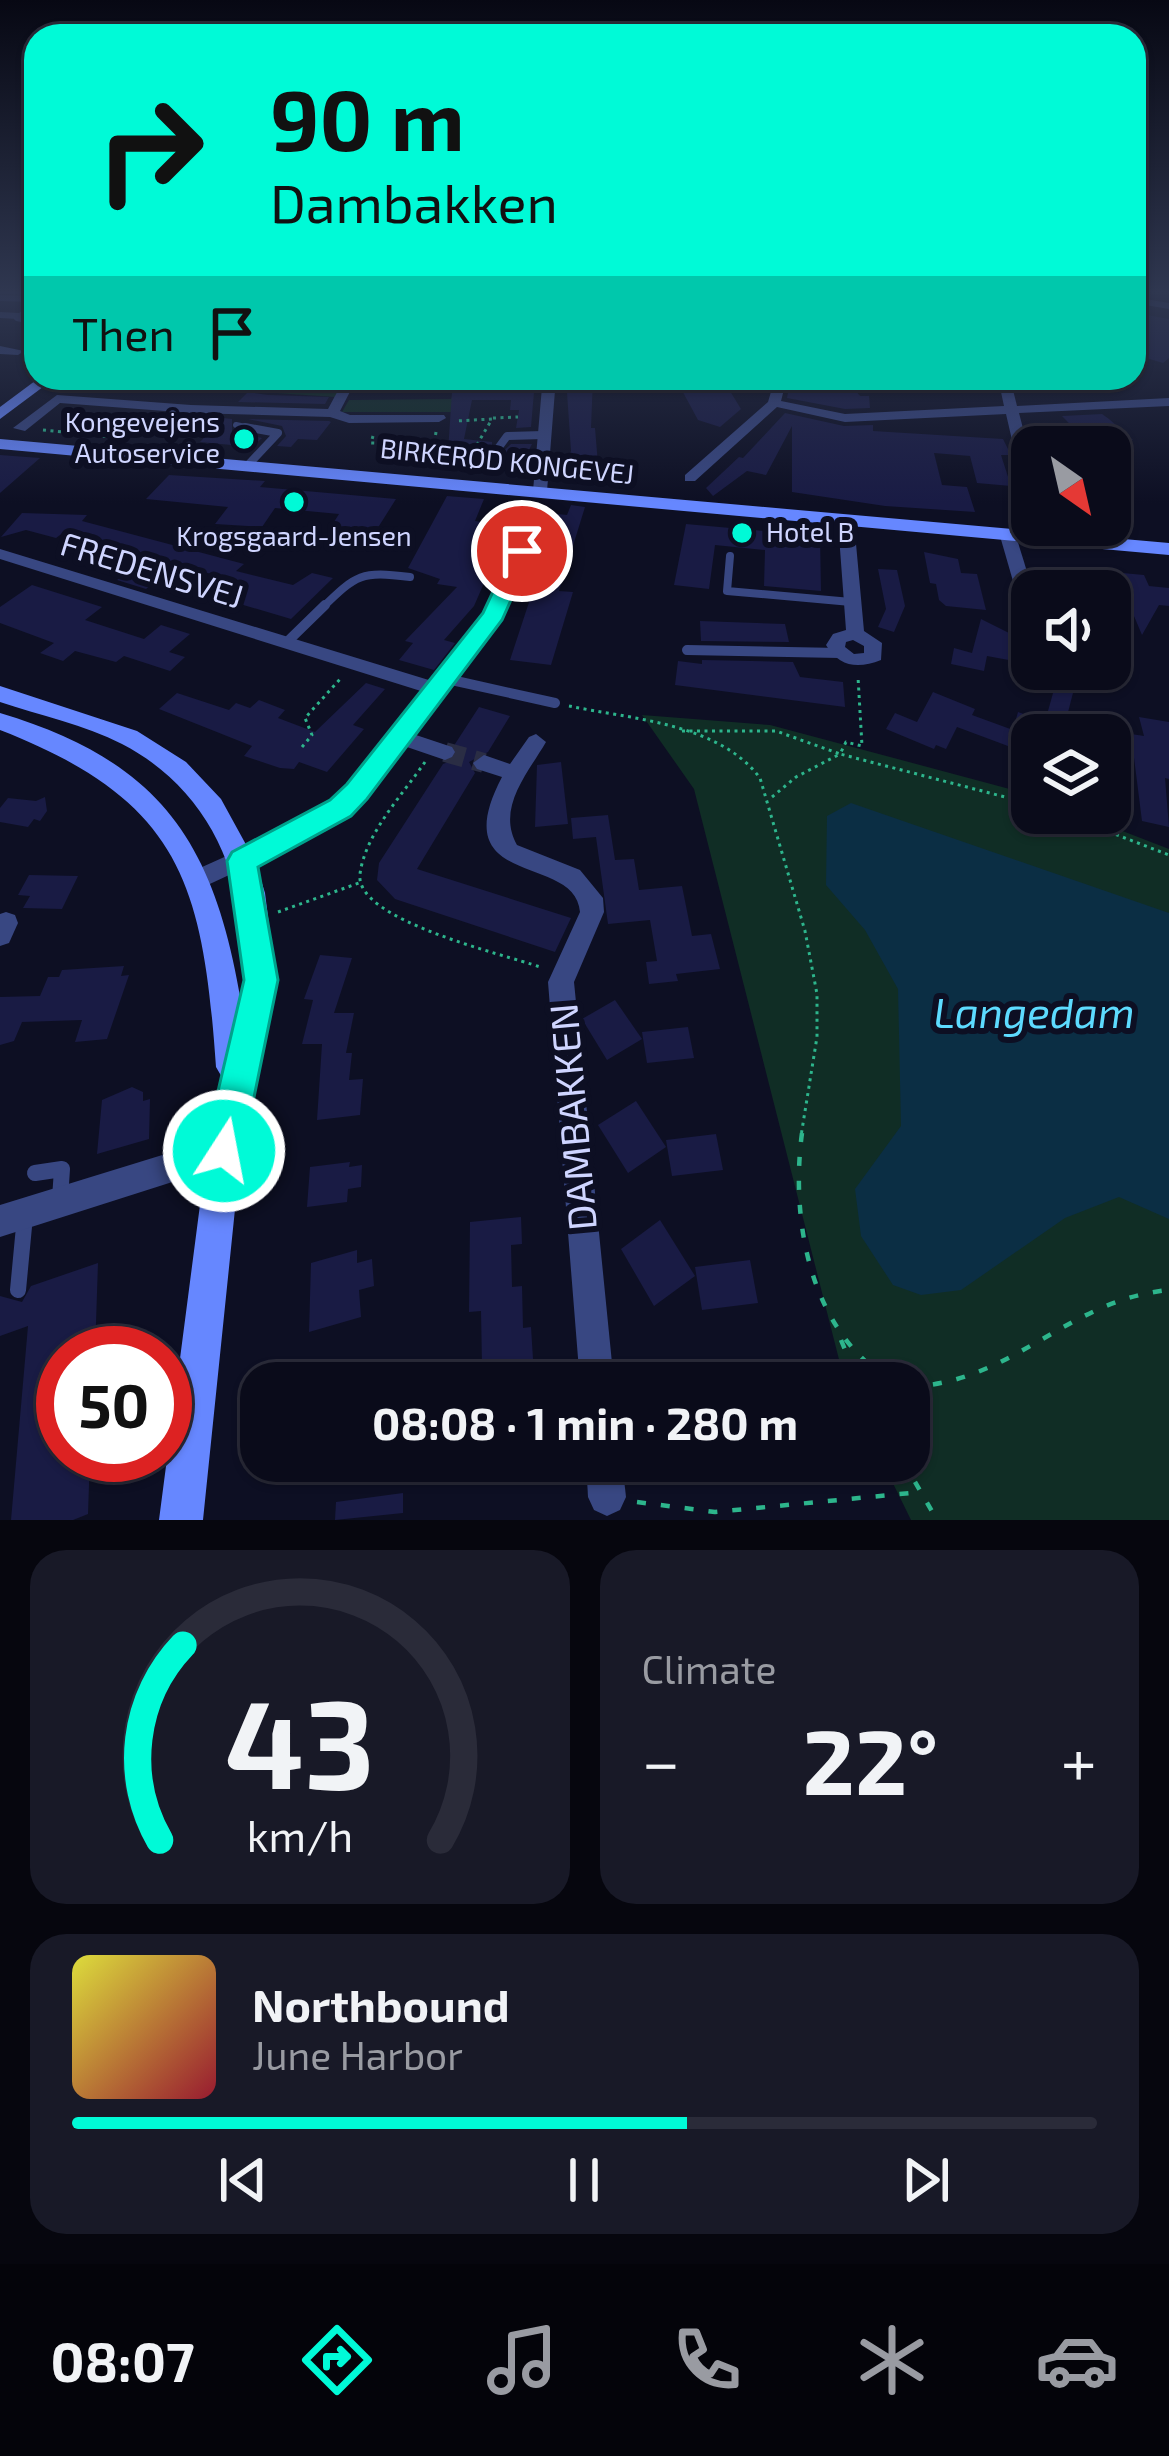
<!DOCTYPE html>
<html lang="en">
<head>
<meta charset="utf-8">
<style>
  :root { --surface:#0a0b1a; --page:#181927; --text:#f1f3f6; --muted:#999ba2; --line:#2a2b39; --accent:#00fad7 }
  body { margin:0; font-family:"Exo 2",sans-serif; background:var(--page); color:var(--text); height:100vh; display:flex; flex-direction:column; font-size:45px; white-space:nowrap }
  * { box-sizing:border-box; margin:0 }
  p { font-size:39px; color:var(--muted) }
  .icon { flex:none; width:66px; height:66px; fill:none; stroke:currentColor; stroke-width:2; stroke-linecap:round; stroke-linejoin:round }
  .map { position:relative; height:1520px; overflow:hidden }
  .sheet { display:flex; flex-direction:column; gap:30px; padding:30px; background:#06060e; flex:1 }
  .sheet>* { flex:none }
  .hud { position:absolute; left:24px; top:24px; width:1122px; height:366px; border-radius:36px; box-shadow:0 3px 9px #0004,0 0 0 3px var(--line); background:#00fad7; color:#111; overflow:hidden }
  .needle { width:78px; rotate:146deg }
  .tools { position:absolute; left:1011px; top:426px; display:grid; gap:24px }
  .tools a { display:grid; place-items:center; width:120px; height:120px; border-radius:24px; background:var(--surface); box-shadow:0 3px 9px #0004,0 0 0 3px var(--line); font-size:60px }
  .speed { position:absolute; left:36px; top:1326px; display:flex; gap:24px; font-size:60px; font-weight:700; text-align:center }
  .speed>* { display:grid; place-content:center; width:156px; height:156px; border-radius:50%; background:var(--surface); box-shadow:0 3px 9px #0004,0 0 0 3px var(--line); line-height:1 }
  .speed .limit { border:18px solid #d22; background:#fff; color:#111 }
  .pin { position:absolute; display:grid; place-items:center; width:102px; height:102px; color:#fff; margin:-51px; border:6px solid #fff; border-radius:50%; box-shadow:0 3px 12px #0007 }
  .me { position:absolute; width:132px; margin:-66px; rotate:11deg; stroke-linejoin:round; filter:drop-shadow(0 0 9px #0008) }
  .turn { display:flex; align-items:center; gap:42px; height:252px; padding:0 48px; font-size:54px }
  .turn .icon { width:156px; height:156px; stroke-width:2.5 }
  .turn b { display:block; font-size:84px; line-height:102px }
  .then { display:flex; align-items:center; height:114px; padding:0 48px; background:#0003; gap:24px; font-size:45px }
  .big { font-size:90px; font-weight:700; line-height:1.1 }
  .sheet .widget { flex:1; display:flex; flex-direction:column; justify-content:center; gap:18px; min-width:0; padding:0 42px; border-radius:36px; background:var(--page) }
  .sheet .dial { align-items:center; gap:0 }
  .dial svg { height:312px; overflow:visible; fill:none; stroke:var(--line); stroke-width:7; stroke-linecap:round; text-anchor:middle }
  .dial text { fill:var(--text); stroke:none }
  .song { display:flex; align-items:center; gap:36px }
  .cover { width:144px; height:144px; border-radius:18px; background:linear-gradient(135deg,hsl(60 70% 55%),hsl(350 70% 35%)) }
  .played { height:12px; border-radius:6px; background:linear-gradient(90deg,var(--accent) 60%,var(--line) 60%) }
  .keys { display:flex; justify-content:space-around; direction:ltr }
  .heat { display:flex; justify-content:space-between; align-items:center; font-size:66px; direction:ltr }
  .sheet .tiles { flex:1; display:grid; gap:30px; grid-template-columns:1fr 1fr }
  .widget:last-child { grid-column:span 2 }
  .trip { position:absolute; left:240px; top:1362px; width:690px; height:120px; border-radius:36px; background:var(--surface); box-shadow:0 3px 9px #0004,0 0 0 3px var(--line); font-weight:700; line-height:120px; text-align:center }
  .tab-bar { display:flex; height:192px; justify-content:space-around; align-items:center; background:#04040a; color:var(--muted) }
  .tab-bar .icon { width:84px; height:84px }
  .tab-bar .current { color:var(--accent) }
  .tab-bar b { font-size:54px; color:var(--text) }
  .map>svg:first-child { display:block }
  .green { fill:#102d25 }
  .water { fill:#0b2e44 }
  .building { fill:#191b44 }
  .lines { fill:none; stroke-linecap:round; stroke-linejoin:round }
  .street-tunnel { stroke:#2a2d44; stroke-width:20; stroke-dasharray:20 10; stroke-linecap:butt }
  .path-far1 { stroke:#2db58c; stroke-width:3; stroke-dasharray:3 4.5; stroke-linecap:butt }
  .path { stroke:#2db58c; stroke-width:4.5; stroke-dasharray:9 15; stroke-linecap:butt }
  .lane-far3 { stroke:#384782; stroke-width:6 }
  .lane-far2 { stroke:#384782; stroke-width:8 }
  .lane-far1 { stroke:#384782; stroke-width:10 }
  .lane { stroke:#384782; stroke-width:16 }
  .street { fill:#384782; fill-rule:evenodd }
  .secondary { fill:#6687ff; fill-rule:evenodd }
  .route { fill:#00fad7; stroke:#00a28c; stroke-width:3 }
  .poi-dot { fill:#00fad7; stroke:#0d0f23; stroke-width:4.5 }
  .labels { text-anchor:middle; stroke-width:12; stroke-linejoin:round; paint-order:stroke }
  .far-poi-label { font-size:27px; fill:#cfd5ff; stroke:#0d0f23; text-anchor:end }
  .far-street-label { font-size:27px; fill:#cfd5ff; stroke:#0d0f23 }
  .street-label { font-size:33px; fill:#cfd5ff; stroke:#0d0f23 }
  .near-street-label { font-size:39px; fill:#cfd5ff; stroke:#0d0f23 }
  .near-water-label { font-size:42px; font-style:italic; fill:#5ddbff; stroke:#0d0f23 }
</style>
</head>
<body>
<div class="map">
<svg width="1169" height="1520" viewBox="0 0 1169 1520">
  <rect width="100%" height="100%" fill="#0d0f23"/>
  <!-- green -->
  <g class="green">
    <polygon points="269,378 341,387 335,397 64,379"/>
    <polygon points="454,392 458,412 342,412 349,400 451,399"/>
    <polygon points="642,715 770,725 1025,793 1032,796 1032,813 1076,813 1169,849 1169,1520 911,1520 882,1461 909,1461 909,1383 845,1383 694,789"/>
  </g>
  <!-- water -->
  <polygon class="water" points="851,803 1169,913 1169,1219 1119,1197 1065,1218 961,1290 921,1295 893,1285 861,1236 855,1189 901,1126 898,989 865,930 826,885 827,816"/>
  <!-- building -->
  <g class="building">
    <polygon points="1141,314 1169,319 1169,358 1163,363 1136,355 1150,345 1134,340"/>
    <polygon points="566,378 593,378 591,428 595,428 598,464 567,461 571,451"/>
    <polygon points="722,378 741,409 720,427 698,420 678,383"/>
    <polygon points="791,378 836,378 827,392 856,391 860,396 869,396 870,408 845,409 787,398"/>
    <polygon points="248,392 268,395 329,397 325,404 238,402"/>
    <polygon points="452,392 534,392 531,427 516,428 519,410 510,410 511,400 472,400 464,439 492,442 492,451 499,455 511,444 532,444 523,462 460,460 447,466"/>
    <polygon points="785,413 844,426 873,425 873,431 1003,439 1011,455 1001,455 1011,486 977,483 970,456 934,453 942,485 967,487 975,512 885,506 792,492 792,426 766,475 747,471 713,496 706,488 739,457 743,458"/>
    <polygon points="1102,414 1109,419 1133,440 1088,443 1062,416"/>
    <polygon points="223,418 232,419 232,431 262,438 252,447 200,442"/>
    <polygon points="248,419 329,421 331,422 317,440 298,439 291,447 277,446 286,436 282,426"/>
    <polygon points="0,455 40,458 0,493"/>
    <polygon points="169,475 265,481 260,487 396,499 367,545 322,541 339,514 275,508 262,527 215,524 228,507 146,499"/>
    <polygon points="447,496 484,499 475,521 509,526 474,606 444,640 455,643 434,670 399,660 413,643 405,641 457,587 437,584 440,579 408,568"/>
    <polygon points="571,505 585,507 559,591 573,592 551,665 510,660 558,514 567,515"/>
    <polygon points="22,513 87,515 82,521 244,564 236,571 293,585 312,573 333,578 291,619 213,596 207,590 221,577 178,564 146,589 117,580 141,562 64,532 56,538 26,530 1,537"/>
    <polygon points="686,524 820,536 821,591 764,586 765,550 715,545 709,589 674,585"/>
    <polygon points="924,552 958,559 961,573 977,574 986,610 946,606 939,600 936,584 930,583"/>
    <polygon points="878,569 897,570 905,606 894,632 878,627 886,609"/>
    <polygon points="1101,571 1144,575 1149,586 1169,588 1169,606 1159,605 1142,635 1123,590 1108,589"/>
    <polygon points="32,585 102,607 85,620 144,639 161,625 190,634 169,652 185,657 170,671 124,656 116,662 75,651 63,661 40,653 54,643 0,623 0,607"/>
    <polygon points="981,619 1029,643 1024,663 987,656 984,671 951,664 954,648 972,653"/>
    <polygon points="700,621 785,624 789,642 701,641"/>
    <polygon points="702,660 793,662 800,677 843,682 845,707 675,685 678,661 702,664"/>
    <polygon points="1057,679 1075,685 1065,724 1046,718"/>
    <polygon points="366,683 385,689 353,725 364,729 327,772 299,762 294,769 280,768 244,756 252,746 159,709 177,693 229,710 236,703 250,708 259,700 285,710 278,718 315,732"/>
    <polygon points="933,692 975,709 972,715 1013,730 1018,712 1049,723 1046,735 1021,735 1016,749 957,727 946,749 936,745 934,749 886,729 895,713 917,722"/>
    <polygon points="479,707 510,716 488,752 469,762 475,773 417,869 571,918 555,952 395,899 377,880 379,863 443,764 456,759 455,744"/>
    <polygon points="1139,717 1169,722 1169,779 1165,778 1169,827 1142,821 1131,734 1144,736"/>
    <polygon points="561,762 568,824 535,827 537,765"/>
    <polygon points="45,797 47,811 40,821 34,819 28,827 0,822 0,808 8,798 36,801"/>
    <polygon points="608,815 615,860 634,859 639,890 682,886 692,936 711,934 720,969 676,974 678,981 649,984 646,962 657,961 650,920 608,924 596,837 573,839 571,818"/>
    <polygon points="29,875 78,876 62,909 23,908 30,896 18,895"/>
    <polygon points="320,955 352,958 334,1013 354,1013 346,1053 352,1053 349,1080 363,1079 360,1115 317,1120 322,1044 302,1044 313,1000 304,999"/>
    <polygon points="124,966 121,976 129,975 107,1039 75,1042 82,1020 22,1022 14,1041 0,1045 0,997 40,996 48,977 59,977 62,970"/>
    <polygon points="615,1000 642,1039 607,1060 582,1019"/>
    <polygon points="688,1027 694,1058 647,1063 642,1032"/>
    <polygon points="132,1087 143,1092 143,1101 150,1099 149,1139 97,1154 102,1100"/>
    <polygon points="636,1101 666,1147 628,1173 598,1125"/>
    <polygon points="716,1134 723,1170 672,1176 666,1140"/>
    <polygon points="350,1162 349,1167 362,1165 361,1187 348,1189 347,1202 307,1207 310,1167"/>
    <polygon points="521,1217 522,1244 511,1245 512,1287 522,1286 523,1328 531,1327 533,1359 482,1366 481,1311 469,1312 470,1222"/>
    <polygon points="660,1220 695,1276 654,1306 621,1249"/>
    <polygon points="357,1250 357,1263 372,1259 374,1286 359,1290 361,1317 309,1332 311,1263"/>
    <polygon points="750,1260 758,1303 702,1310 695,1267"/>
    <polygon points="98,1263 95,1353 63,1353 63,1455 90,1455 88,1514 73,1520 11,1520 28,1326 0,1336 0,1296 22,1302 31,1286"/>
    <polygon points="270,1461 324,1461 325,1470 268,1479"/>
    <polygon points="403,1493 403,1513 335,1520 336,1502"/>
  </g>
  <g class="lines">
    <!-- street-tunnel -->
    <polyline class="street-tunnel" points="445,752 484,763"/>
    <!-- path-far1 -->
    <g class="path-far1">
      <polyline points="569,383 595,384"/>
      <polyline points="199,386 205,378"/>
      <polyline points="78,414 74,416 137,420"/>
      <polyline points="493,418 518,417"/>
      <polyline points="43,430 122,438 141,421"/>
      <polyline points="436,432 434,445 442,451 475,448 492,419 456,421"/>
      <polyline points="373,436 371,443 432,445"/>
      <path d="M 569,706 C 631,719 719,723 760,778 L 805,931 L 817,994 L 817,1037 L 801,1136"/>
      <polyline points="682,731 776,731 840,754 846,742 862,746 858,677"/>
      <polyline points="302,747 312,735 305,718 341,678"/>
      <path d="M 425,762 C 403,794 365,834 360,874 C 354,920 503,954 540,967"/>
      <polyline points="772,797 796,777 840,754 1032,804"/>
      <polyline points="1060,813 1169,855"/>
      <polyline points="278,912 359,883"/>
    </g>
    <!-- path -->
    <g class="path">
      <path d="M 802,1133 C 790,1223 811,1335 895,1383"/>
      <polyline points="841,1340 859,1383"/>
      <path d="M 909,1387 C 1015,1382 1066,1300 1169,1290"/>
      <polyline points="903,1461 937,1520"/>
      <polyline points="637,1502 715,1512 921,1492"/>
    </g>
    <!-- lane-far3 -->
    <g class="lane-far3">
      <polyline points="0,291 36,292"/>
      <polyline points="36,305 17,318 36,322"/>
      <polyline points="0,315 19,316"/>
      <polyline points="236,425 261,430"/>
    </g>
    <!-- lane-far2 -->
    <g class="lane-far2">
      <polyline points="245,427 278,433 248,465"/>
      <polyline points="499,447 507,436 543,435"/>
      <polyline points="730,556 727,591 851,602"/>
      <path d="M 322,608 C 357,574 361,571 410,577"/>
    </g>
    <!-- lane-far1 -->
    <g class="lane-far1">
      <polyline points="286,643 325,605"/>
      <polyline points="687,650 840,653"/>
      <polyline points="447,679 555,703"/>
    </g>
    <!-- lane -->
    <g class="lane">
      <polyline points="35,1173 62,1169 60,1199"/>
      <polyline points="18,1290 25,1216"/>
    </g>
    <!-- street -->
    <g class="street">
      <polygon points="0,295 36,296 36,302 0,301"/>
      <polygon points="1134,297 1169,303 1169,309 1134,303"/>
      <polygon points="0,346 24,351 18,355 0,354"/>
      <polygon points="327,378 556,378 547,491 540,495 533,491 542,387 402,388 354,384 340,411 350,415 444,415 446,418 439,422 349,423 330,417 191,413 60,403 25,431 13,428 57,395 191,405 328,409 342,383"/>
      <polygon points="677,378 671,382 614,386 608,382 617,378"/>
      <polygon points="775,378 787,378 781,401 845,414 1004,406 998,378 1010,378 1017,406 1169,398 1169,406 1019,413 1032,463 1032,497 1024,492 1006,414 845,422 777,407 695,481 685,481 685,475 768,402"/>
      <polygon points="536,510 544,515 503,615 413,734 452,747 455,752 452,757 445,760 404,746 365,798 309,838 199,889 191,886 187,879 191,872 293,826 349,786 424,692 0,559 0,549 432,681 486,614 528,515"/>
      <path d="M 846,517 L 854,522 L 864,631 L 882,643 L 881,660 C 858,669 839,667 826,645 L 833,634 L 846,630 L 838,522 ZM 853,640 L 864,646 L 864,653 L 854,654 L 845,647 L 846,642 Z"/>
      <polygon points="1008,531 1016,536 1033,591 1032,622 1023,616 1000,536"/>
      <path d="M 536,734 L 546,742 C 528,773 496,808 517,845 L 580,870 L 603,898 L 604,912 L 574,982 L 614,1383 L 580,1383 L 548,982 L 580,912 C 576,852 442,891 502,777 L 477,769 L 473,763 L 484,755 L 510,764 L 529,737 Z"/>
      <polygon points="6,912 15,915 18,923 9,943 0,946 0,914"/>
      <polygon points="224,1136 235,1140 239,1151 235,1162 0,1237 0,1205"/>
      <polygon points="586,1461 622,1461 626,1497 620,1510 607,1516 594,1510 588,1497"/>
    </g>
    <!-- secondary -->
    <g class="secondary">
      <polygon points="39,378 55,378 0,419 0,407"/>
      <polygon points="0,439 1169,543 1169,555 0,449"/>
      <path d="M 0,686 L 137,731 L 186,762 L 221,799 L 255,861 L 265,893 L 276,980 L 241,1151 L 203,1520 L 159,1520 L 207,1151 L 223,1079 L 216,1067 C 203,884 182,801 0,730 L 0,713 C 160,761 214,841 241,1001 C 248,973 243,947 240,919 C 232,844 190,779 122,744 C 85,725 39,715 0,702 Z"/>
    </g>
  </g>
  <!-- sky -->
  <linearGradient id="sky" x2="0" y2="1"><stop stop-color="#070813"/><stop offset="0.58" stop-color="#2f3750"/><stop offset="1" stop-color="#2f3750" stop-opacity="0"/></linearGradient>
  <rect width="1169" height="503" fill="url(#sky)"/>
  <!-- route -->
  <polygon class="route" points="522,545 533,551 502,620 367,799 351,816 258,867 278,980 243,1151 237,1165 224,1170 210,1165 204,1151 244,980 227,861 232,852 330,800 347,784 483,613 512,551"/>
  <!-- markers -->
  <g class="poi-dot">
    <circle cx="244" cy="439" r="12"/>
    <circle cx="294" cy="502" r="12"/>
    <circle cx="742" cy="533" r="12"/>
  </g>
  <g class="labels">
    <!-- far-poi labels -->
    <g class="far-poi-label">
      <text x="220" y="432">Kongevejens<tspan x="220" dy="31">Autoservice</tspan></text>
      <text x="766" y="542" text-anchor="start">Hotel B</text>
      <text x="294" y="546" text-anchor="middle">Krogsgaard-Jensen</text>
    </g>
    <!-- far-street labels -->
    <g class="far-street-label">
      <text transform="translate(507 462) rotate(6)" y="9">BIRKERØD KONGEVEJ</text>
    </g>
    <!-- street labels -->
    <g class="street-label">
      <text transform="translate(152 570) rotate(17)" y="12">FREDENSVEJ</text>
    </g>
    <!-- near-street labels -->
    <g class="near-street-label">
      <text transform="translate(573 1117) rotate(-95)" y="14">DAMBAKKEN</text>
    </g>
    <!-- near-water labels -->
    <g class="near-water-label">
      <text x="1034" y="1028">Langedam</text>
    </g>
  </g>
</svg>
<div class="tools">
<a><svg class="needle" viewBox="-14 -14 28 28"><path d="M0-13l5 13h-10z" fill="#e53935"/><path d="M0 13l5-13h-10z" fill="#999ba2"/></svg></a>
<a><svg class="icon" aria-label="sound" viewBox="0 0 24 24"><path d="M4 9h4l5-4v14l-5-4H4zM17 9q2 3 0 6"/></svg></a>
<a><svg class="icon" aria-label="layers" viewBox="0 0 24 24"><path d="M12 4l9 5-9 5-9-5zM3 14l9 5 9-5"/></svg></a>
</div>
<div class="speed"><div class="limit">50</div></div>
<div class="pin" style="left:522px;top:551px;background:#d93025"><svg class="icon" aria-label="arrive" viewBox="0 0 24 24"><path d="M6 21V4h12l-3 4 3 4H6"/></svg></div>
<svg class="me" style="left:224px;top:1151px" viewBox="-20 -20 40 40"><circle r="17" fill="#00fad7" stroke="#fff" stroke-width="3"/><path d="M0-11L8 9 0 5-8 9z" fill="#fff"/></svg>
<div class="trip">08:08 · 1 min · 280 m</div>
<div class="hud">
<div class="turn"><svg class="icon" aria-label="right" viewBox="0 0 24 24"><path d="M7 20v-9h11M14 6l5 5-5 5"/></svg><div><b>90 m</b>Dambakken</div></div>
<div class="then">Then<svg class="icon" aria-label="arrive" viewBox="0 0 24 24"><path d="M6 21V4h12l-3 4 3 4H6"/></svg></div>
</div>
</div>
<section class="sheet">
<div class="tiles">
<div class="widget dial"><svg viewBox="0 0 100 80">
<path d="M14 69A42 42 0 1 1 86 69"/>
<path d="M14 69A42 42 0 0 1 20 19" stroke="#00fad7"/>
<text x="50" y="56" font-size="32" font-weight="700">43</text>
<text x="50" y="72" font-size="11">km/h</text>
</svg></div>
<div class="widget"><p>Climate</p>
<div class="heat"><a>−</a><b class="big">22°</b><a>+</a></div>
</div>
<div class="widget">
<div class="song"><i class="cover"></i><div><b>Northbound</b><p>June Harbor</p></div></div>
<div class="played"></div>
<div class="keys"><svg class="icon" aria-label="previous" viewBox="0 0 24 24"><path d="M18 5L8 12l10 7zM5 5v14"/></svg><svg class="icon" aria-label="pause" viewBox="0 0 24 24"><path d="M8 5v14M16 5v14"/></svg><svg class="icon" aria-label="next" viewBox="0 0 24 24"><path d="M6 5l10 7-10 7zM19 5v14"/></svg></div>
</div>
</div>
</section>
<nav class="tab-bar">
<b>08:07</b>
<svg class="icon current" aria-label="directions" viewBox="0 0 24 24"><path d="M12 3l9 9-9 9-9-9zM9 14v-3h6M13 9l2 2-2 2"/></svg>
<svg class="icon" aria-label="music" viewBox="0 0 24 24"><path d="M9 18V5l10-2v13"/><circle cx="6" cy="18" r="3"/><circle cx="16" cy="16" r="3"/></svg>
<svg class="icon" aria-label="phone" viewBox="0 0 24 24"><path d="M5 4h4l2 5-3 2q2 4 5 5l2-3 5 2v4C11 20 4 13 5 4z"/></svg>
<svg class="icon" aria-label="climate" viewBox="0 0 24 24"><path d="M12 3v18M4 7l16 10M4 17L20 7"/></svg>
<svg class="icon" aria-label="car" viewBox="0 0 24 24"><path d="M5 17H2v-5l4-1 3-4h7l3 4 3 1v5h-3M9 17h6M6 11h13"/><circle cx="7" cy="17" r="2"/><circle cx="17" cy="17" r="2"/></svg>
</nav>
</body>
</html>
